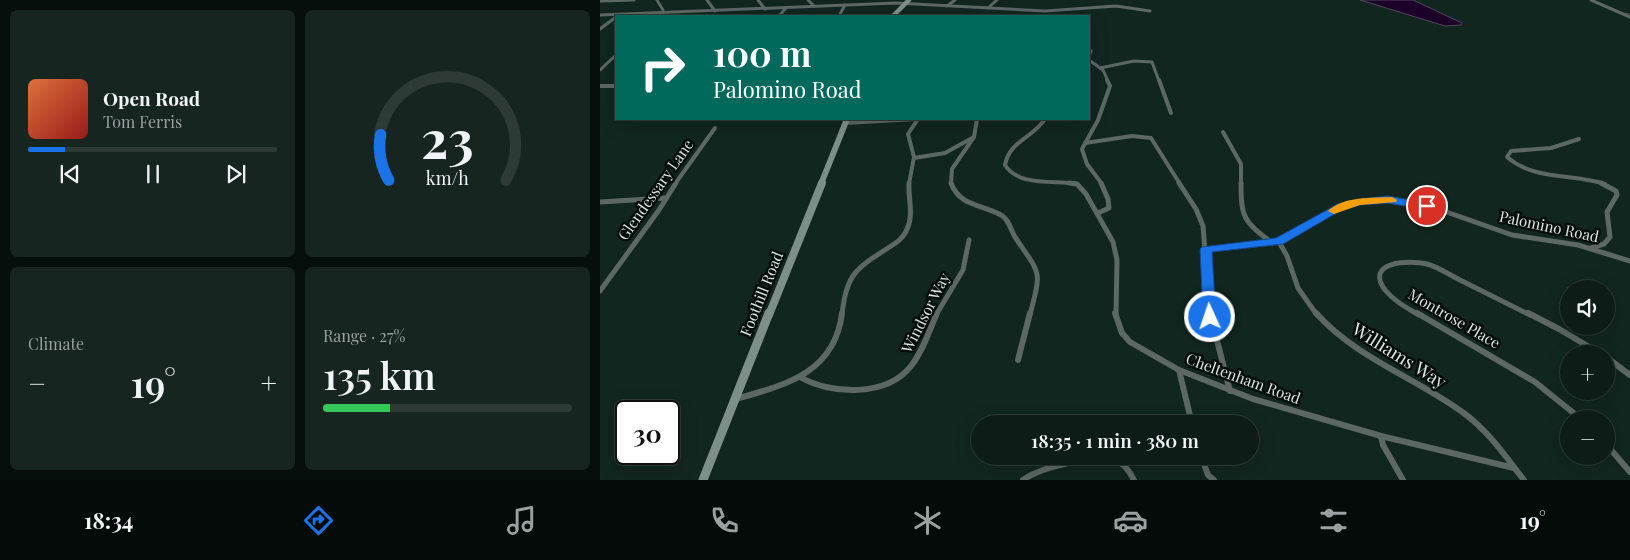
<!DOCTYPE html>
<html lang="en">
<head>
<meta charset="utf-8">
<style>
  :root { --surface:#0d1c17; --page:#162520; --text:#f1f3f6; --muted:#9aa1a1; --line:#2d3a36; --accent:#1a73e8 }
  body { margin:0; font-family:"Playfair Display",serif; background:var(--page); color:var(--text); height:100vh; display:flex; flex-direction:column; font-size:19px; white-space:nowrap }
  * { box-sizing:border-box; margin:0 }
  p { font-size:16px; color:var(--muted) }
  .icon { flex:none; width:28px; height:28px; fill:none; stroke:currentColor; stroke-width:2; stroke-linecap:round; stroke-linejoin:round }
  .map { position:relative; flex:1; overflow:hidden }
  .drawer { display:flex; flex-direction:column; gap:10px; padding:10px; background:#070f0d; width:600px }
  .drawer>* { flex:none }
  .guide { position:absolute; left:15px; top:15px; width:475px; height:105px; border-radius:0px; box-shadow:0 5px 20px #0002,0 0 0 1px var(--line); background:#00695c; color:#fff; overflow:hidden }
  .tools { position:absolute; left:960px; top:280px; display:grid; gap:10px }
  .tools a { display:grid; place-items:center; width:55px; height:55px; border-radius:50%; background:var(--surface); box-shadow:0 5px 20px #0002,0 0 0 1px var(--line); font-size:25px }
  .speed { position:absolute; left:15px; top:400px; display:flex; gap:10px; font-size:25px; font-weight:700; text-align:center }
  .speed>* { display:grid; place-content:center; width:65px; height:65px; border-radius:50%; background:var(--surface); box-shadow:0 5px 20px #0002,0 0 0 1px var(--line); line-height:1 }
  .speed .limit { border:2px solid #111; border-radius:8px; background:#fff; color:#111 }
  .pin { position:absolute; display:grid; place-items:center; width:42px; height:42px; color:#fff; margin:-21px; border:2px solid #fff; border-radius:50%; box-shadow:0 1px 5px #0007 }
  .me { position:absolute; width:55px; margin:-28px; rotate:357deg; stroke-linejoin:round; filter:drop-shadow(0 0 4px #0008) }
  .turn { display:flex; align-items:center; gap:18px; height:105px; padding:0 15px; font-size:22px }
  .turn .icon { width:65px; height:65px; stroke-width:2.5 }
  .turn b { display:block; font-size:35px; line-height:42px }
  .big { font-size:38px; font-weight:600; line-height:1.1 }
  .drawer .card { flex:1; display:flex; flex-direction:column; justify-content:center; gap:8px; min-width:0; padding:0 18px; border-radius:8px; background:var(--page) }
  .drawer .dial { align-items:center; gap:0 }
  .dial svg { height:130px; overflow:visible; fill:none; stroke:var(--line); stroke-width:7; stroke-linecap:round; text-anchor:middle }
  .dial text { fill:var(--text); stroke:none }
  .song { display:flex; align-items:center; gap:15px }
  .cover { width:60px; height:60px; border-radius:8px; background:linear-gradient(135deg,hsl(20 70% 55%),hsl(0 70% 35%)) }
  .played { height:5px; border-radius:2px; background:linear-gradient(90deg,var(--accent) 15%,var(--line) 15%) }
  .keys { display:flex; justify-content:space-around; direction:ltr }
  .heat { display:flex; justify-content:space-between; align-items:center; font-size:28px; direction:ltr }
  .charge { height:8px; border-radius:4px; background:linear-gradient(90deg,#34c759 27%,var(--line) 0) }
  .drawer .tiles { flex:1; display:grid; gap:10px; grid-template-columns:repeat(2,1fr) }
  .trip { position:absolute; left:371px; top:415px; width:288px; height:50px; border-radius:25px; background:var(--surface); box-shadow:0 5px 20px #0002,0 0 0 1px var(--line); font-weight:600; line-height:50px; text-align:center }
  .menu { display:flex; height:80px; justify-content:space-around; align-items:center; background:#050b09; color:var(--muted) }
  .menu .icon { width:35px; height:35px }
  .menu .on { color:var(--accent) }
  .menu b { font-size:22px; color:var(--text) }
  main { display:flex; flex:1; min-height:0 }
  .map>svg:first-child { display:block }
  .water { fill:#1d0029; stroke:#554560 }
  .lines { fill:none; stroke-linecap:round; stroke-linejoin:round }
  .stream { stroke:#554560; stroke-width:1 }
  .minor-far3 { stroke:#5d6763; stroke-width:3 }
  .minor-far2 { stroke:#5d6763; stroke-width:4 }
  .minor-far1 { stroke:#5d6763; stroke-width:5 }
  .minor { stroke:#5d6763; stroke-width:6 }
  .secondary-far3 { stroke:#7e8e89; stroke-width:4.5 }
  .secondary-far2 { stroke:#7e8e89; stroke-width:6 }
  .secondary-far1 { stroke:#7e8e89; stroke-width:8 }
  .secondary { stroke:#7e8e89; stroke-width:9 }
  .route { fill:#1a73e8; stroke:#114b97 }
  .slow { fill:#f59e0b }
  .labels { text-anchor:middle; stroke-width:5; stroke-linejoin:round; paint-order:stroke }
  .street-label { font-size:15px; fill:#d9e6e1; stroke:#050d0a }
  .near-street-label { font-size:18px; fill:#d9e6e1; stroke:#050d0a }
</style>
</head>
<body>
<main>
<section class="drawer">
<div class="tiles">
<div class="card">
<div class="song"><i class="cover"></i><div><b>Open Road</b><p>Tom Ferris</p></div></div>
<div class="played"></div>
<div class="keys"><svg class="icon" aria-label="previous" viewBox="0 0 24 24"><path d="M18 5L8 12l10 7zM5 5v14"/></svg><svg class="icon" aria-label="pause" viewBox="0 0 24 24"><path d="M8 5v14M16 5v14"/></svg><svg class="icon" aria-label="next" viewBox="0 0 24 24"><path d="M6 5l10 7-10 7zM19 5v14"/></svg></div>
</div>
<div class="card dial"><svg viewBox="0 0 100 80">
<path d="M14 69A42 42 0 1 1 86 69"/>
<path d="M14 69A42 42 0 0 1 9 41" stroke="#1a73e8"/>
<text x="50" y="56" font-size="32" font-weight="700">23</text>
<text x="50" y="72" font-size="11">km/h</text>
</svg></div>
<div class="card"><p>Climate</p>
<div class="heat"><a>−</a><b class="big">19°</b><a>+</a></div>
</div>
<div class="card"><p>Range · 27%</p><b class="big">135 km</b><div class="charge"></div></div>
</div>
</section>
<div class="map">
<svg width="1030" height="480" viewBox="0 0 1030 480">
  <rect width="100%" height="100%" fill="#11261f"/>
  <!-- water -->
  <polygon class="water" points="760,0 813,0 862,23 861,25 845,26"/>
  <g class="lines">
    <!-- stream -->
    <polyline class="stream" points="1026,13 1030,14"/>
    <!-- minor-far3 -->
    <g class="minor-far3">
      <polyline points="57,0 63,10 62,14"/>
      <polyline points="107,0 115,11"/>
      <polyline points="158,0 165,9"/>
      <polyline points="208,0 214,6"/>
      <polyline points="991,0 1030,17"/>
      <polyline points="0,1 34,0"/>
      <polyline points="347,6 355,0"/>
      <polyline points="388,8 397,0"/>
      <polyline points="0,15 296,3 445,11 516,6 550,11"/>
      <polyline points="179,16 186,8"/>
      <polyline points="239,16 245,5"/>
      <polyline points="0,29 16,17"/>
      <polyline points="489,49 491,51 489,57"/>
      <polyline points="489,60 503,70 508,81"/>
      <polyline points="500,68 534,61 552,62 559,81"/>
      <polyline points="0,70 16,55"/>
    </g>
    <!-- minor-far2 -->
    <g class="minor-far2">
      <polyline points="559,80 571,113"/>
      <polyline points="0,86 16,86"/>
      <path d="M 445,119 C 432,139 410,140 405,165 C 419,187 454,180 477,184"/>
      <polyline points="245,123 316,119"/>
      <polyline points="623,132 641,164 641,184"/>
      <path d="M 979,139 L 951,148 L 911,151 L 907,157 C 935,181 971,173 1005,184"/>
      <polyline points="485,143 532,136 551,138 580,184"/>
      <polyline points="314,158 345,153 374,137 377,119"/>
      <polyline points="75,184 115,128"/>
      <polyline points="309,184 314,157 308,134 318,119"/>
      <polyline points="351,184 352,169 374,137"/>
      <polyline points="502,184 487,164 482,149 498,120 510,86 507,80"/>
    </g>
    <!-- minor-far1 -->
    <g class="minor-far1">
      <path d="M 351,183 C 360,207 382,204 401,215 C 409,219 410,229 415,237 C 441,276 442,268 430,315"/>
      <polyline points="469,183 477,184 486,194 513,242 517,260 516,315"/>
      <polyline points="579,183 596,209 603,226 610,315"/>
      <path d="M 641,183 C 641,219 644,221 672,243"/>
      <polyline points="0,202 66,198"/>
      <polyline points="498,213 509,208 508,199 501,183"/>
      <polyline points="679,242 687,256 698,288 717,315"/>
      <polyline points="991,248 1004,244 1010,237 1007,212 1017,195 1016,191 1001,183"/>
      <polyline points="606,249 679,242 742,206 760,202 788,200 838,209 912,235 978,245 1030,261"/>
      <polyline points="0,291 59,210 76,183"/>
      <path d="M 242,315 C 246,275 255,269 288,248 C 296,243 304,238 307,229 C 314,215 308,198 309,183"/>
      <polyline points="336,315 363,270 369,240"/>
      <path d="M 819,315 C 807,308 794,301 785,290 C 764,261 810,260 827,264 C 838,267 848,274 858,279 C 882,291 906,303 930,315"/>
    </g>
    <!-- minor -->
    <g class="minor">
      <polyline points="515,313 522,333 530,342 579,370 653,399 781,436 914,468"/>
      <polyline points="610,313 630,391"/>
      <path d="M 716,313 C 757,359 817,378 865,414 C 890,433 905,456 924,480"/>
      <polyline points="817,313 935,382 981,419"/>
      <polyline points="928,313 959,329 1001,354"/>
      <polyline points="1006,357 1030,375"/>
      <polyline points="418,360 430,313"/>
      <polyline points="579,370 592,424"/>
      <path d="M 200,377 C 231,395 287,397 311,366 C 323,351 329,331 337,313"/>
      <path d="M 136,399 C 185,385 235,373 242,313"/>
      <polyline points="781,436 783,445 803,480"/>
      <polyline points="1006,444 1030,472"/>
      <polyline points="601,456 608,475 614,480"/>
      <path d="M 423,480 C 439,468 498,453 516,460 C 525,464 530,472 534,480"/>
    </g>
    <!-- secondary-far3 -->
    <polyline class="secondary-far3" points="293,16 309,0"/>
    <!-- secondary-far2 -->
    <polyline class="secondary-far2" points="221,184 247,119"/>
    <!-- secondary-far1 -->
    <polyline class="secondary-far1" points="169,315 222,183"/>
    <!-- secondary -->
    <polyline class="secondary" points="103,480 169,313"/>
  </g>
  <!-- route -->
  <polygon class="route" points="788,196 827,203 833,206 827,210 788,203 760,205 745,208 683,244 612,252 616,317 614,321 605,321 603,317 600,249 602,247 676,238 738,204 760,199"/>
  <!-- slow -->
  <path class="slow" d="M 792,197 L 797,200 L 796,202 L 760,205 L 734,214 L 728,211 C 743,196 773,198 792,197 Z"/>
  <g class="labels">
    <!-- street labels -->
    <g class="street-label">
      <text transform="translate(56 190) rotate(-55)" y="5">Glendessary Lane</text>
      <text transform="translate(949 227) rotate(12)" y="5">Palomino Road</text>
      <text transform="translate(162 294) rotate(-68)" y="5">Foothill Road</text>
      <text transform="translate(326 313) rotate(-63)" y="5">Windsor Way</text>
      <text transform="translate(854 319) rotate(30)" y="5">Montrose Place</text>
      <text transform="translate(643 379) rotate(20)" y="5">Cheltenham Road</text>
    </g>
    <!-- near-street labels -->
    <g class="near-street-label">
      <text transform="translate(799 356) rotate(32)" y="6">Williams Way</text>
    </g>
  </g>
</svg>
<div class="tools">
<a><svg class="icon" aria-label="sound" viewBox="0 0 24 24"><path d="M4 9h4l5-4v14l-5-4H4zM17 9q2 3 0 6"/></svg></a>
<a>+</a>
<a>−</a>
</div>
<div class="speed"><div class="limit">30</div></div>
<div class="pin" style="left:827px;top:206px;background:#d93025"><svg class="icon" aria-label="arrive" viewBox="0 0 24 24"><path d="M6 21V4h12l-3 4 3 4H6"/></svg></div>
<svg class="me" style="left:610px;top:317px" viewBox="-20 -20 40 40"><circle r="17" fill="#1a73e8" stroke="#fff" stroke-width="3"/><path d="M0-11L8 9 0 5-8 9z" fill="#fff"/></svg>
<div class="trip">18:35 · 1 min · 380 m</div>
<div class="guide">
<div class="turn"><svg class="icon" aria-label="right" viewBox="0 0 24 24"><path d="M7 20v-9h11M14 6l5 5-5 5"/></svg><div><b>100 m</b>Palomino Road</div></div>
</div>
</div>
</main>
<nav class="menu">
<b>18:34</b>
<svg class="icon on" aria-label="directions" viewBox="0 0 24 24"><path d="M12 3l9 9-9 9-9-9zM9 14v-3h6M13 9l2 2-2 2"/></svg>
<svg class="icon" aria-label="music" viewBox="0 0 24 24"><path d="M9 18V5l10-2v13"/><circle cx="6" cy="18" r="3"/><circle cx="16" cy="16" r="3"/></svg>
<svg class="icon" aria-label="phone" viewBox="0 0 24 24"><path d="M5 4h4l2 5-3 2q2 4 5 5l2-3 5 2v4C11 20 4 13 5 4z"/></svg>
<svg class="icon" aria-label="climate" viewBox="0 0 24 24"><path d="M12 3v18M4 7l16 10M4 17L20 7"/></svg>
<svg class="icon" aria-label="car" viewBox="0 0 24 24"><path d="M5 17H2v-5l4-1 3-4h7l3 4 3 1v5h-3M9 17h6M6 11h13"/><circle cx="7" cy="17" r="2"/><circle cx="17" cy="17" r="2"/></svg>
<svg class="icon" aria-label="filters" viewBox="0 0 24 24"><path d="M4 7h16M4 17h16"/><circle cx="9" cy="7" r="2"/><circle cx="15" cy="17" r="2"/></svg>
<b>19°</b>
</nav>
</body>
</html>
